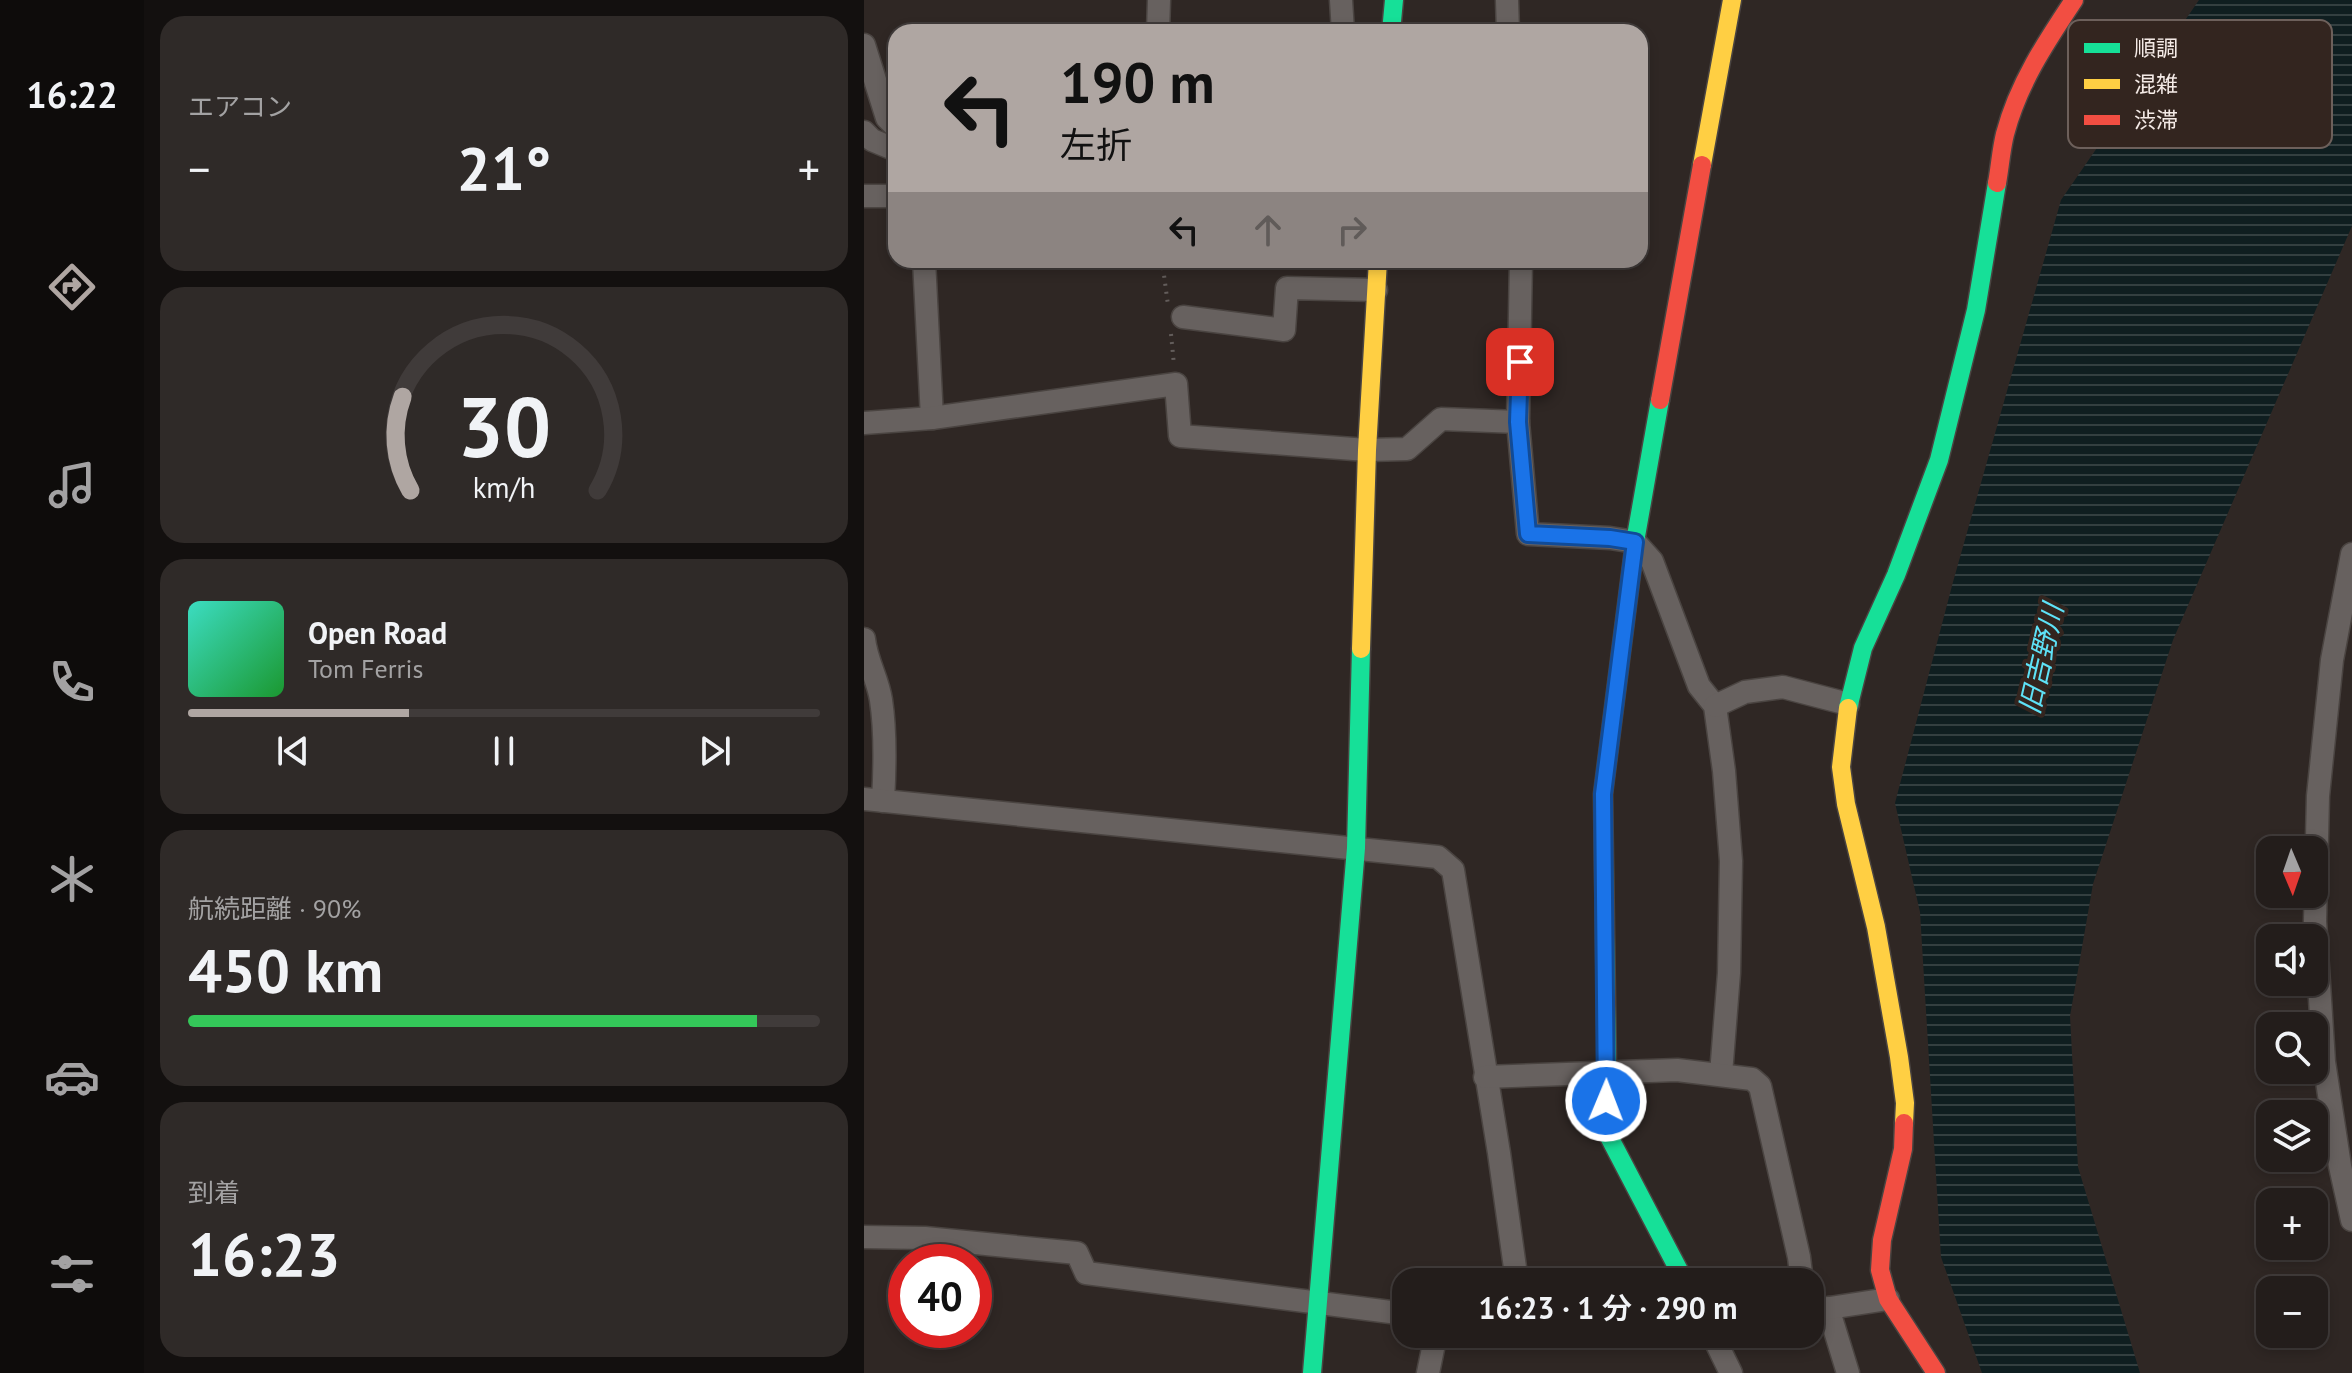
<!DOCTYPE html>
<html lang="ja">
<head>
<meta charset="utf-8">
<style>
  :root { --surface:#231d1b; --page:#2f2a28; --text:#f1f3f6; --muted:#a3a2a3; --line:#403b3a; --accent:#afa6a2 }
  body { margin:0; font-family:"PT Sans","Noto Sans JP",sans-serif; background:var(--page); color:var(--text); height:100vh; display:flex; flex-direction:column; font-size:30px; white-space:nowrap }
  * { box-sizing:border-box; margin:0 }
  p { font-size:26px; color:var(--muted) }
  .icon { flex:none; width:44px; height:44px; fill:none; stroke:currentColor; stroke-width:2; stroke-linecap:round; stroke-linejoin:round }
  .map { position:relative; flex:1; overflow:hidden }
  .drawer { display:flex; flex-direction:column; gap:16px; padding:16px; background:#13100f; width:720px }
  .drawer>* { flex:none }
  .guide { position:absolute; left:24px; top:24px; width:760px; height:244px; border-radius:24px; box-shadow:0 4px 12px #0003,0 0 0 2px var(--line); background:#afa6a2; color:#111; overflow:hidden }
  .needle { width:52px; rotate:178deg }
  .controls { position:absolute; left:1392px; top:836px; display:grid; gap:16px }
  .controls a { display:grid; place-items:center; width:72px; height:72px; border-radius:16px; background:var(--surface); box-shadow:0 4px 12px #0003,0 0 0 2px var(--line); font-size:40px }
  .speed { position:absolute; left:24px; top:1244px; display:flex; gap:16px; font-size:40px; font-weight:700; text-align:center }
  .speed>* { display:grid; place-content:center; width:104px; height:104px; border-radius:50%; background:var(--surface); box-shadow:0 4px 12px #0003,0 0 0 2px var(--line); line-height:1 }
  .speed .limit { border:12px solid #d22; background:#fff; color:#111 }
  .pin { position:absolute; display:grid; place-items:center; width:68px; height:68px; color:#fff; margin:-34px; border-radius:16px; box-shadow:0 4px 12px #0006 }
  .me { position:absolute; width:88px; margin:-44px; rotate:1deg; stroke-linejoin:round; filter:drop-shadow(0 0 6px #0008) }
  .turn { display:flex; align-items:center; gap:28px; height:168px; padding:0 40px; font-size:36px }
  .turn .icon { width:104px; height:104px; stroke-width:2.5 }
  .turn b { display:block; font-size:56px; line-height:68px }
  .lanes { display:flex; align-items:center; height:76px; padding:0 40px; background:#0003; justify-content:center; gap:40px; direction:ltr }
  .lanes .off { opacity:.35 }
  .big { font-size:60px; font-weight:600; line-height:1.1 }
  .drawer .tile { flex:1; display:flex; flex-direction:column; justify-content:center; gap:12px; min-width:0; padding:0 28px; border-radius:24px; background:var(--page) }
  .drawer .dial { align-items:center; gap:0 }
  .dial svg { height:208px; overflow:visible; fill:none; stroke:var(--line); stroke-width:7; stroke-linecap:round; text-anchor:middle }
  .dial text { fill:var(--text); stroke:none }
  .song { display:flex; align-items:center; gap:24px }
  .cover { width:96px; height:96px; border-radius:12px; background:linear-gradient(135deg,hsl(170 70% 55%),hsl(130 70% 35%)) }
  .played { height:8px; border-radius:4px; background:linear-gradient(90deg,var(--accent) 35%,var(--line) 35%) }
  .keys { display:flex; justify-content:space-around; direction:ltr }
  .heat { display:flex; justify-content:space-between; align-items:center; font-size:44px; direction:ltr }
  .charge { height:12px; border-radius:6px; background:linear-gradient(90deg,#34c759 90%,var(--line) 0) }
  .trip { position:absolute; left:528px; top:1268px; width:432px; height:80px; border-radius:24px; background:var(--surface); box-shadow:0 4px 12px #0003,0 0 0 2px var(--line); font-weight:600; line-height:80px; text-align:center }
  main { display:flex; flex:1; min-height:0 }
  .menu { display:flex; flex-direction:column; width:144px; justify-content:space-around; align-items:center; background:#0e0c0b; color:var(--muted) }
  .menu .icon { width:56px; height:56px }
  .menu .selected { color:var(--accent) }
  .menu b { font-size:36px; color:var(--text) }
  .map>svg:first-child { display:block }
  .water { fill:url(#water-rules) }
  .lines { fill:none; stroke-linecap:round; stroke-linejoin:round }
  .street-casing { stroke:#4a4441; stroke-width:25 }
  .fast-casing { stroke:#4a4441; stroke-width:21 }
  .slow-casing { stroke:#4a4441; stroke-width:21 }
  .jam-casing { stroke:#4a4441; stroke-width:21 }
  .path { stroke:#635d5b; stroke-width:4; stroke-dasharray:2 6; stroke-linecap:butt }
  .street { stroke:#67615f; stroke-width:22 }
  .fast { stroke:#16e098; stroke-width:18 }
  .slow { stroke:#ffcf43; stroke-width:18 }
  .jam { stroke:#f24e42; stroke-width:18 }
  .route-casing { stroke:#114b97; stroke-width:20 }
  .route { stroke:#1a73e8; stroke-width:14 }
  .labels { text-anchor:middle; stroke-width:8; stroke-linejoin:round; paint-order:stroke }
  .water-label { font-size:28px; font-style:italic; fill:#5ee2f7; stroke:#33251f }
  .key { fill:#33251f; stroke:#6d605b; stroke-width:2 }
  .key-label { font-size:22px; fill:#f4eae6 }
</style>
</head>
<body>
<main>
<nav class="menu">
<b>16:22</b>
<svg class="icon selected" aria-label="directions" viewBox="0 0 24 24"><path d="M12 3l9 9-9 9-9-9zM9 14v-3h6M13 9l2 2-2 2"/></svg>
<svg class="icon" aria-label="music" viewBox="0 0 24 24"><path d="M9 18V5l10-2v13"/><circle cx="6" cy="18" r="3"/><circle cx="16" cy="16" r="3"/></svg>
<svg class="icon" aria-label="phone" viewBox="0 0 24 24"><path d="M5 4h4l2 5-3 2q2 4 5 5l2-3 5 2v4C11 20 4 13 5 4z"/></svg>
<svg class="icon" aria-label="climate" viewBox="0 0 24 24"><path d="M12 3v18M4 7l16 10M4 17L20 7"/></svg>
<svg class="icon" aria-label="car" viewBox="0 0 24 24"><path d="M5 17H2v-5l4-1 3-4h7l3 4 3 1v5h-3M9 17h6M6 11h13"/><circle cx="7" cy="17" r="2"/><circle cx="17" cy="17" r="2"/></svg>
<svg class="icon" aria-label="filters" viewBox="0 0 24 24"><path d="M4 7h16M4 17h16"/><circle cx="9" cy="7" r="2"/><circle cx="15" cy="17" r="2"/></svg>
</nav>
<section class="drawer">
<div class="tile"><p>エアコン</p>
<div class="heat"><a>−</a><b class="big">21°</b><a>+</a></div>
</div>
<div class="tile dial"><svg viewBox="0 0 100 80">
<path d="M14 69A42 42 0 1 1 86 69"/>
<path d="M14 69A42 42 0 0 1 11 33" stroke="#afa6a2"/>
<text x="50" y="56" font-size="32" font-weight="700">30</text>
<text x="50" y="72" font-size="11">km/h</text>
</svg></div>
<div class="tile">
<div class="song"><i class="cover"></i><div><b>Open Road</b><p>Tom Ferris</p></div></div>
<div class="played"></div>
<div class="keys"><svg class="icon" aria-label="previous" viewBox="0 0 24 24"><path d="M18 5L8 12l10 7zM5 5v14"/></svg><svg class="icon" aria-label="pause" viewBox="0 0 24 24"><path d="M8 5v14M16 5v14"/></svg><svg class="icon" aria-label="next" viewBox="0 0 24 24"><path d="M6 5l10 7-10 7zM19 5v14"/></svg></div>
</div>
<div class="tile"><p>航続距離 · 90%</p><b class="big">450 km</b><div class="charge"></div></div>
<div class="tile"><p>到着</p><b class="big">16:23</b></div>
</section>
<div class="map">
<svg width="1488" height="1373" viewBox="0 0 1488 1373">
  <defs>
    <pattern id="water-rules" width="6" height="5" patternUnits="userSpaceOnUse" patternTransform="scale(2)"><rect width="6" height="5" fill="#0f1e20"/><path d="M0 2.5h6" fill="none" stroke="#333f40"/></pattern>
  </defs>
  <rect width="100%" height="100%" fill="#2f2724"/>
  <!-- water -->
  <polygon class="water" points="1335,0 1488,0 1488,226 1309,640 1229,884 1206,1016 1214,1167 1276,1373 1118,1373 1077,1257 1056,912 1031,803 1089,582 1197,200"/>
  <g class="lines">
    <defs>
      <g id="street">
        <polyline points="477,0 479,32"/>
        <polyline points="643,0 644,32"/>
        <polyline points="294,32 295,0"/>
        <polyline points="0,45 23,118 32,127"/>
        <polyline points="0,132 8,140 32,150"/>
        <polyline points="0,196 32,196"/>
        <polyline points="60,260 68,418"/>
        <polyline points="657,260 654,422 664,534 746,538 771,542 788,561 835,686 851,706 860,771 867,861 865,973 857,1074"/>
        <polyline points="319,317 420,330 423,288 512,290"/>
        <polyline points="0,423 68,418 312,384 316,436 503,450 543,449 577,419 654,422"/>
        <polyline points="1488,554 1468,660 1454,796 1451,921 1460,1062 1476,1166 1488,1220"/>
        <path d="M 0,639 C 2,660 14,679 17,700 C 22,733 21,767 19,801"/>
        <polyline points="851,706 881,692 919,687 984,704"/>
        <polyline points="0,799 574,857 589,870 635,1153 653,1282"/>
        <polyline points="621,1077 813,1070 888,1079 896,1086 935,1257 938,1282"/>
        <polyline points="0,1237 61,1238 213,1253 222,1273 542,1314"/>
        <polyline points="964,1308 984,1373"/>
        <polyline points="946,1311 1024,1299"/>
        <polyline points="848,1334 867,1373"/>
        <polyline points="564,1373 572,1334"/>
      </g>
      <g id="fast">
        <polyline points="527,32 530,0"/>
        <polyline points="796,400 771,542 739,794 743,1073 741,1129 821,1282"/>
        <polyline points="984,708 999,648 1032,575 1075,460 1112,310 1133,183"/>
        <polyline points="448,1373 492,848 497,649"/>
      </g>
      <g id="slow">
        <polyline points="838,165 868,0"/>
        <polyline points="497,649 503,450 514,260"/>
        <polyline points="984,708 977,767 982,804 1012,927 1035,1057 1041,1103 1040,1123"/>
      </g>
      <g id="jam">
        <path d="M 1133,183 C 1136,167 1137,150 1141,134 C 1154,84 1182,42 1210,0"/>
        <polyline points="796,400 838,165"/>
        <polyline points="1040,1123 1039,1149 1018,1240 1016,1270 1024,1299 1072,1373"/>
      </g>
    </defs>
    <!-- street casing -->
    <use href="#street" class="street-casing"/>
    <!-- fast casing -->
    <use href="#fast" class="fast-casing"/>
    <!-- slow casing -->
    <use href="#slow" class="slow-casing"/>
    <!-- jam casing -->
    <use href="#jam" class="jam-casing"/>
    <!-- path -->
    <g class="path">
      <polyline points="298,260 304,305"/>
      <polyline points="307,334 310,365"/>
    </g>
    <!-- street -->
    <use href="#street" class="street"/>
    <!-- fast -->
    <use href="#fast" class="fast"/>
    <!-- slow -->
    <use href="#slow" class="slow"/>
    <!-- jam -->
    <use href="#jam" class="jam"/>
  </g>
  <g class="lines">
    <defs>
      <polyline id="route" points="656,362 654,422 664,534 746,538 771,542 739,794 742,1101"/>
    </defs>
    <!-- route casing -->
    <use href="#route" class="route-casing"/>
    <!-- route -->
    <use href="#route" class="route"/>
  </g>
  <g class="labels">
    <!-- water labels -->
    <g class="water-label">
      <text transform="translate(1177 659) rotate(-77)" y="10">旧吉野川</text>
    </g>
  </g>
  <!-- legend -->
  <rect x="1204" y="20" width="264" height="128" rx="12" class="key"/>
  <rect x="1220" y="43" width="36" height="10" fill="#16e098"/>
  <rect x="1220" y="79" width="36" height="10" fill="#ffcf43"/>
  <rect x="1220" y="115" width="36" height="10" fill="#f24e42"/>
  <g class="key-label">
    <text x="1270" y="56">順調</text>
    <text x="1270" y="92">混雑</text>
    <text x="1270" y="128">渋滞</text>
  </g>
</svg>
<div class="controls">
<a><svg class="needle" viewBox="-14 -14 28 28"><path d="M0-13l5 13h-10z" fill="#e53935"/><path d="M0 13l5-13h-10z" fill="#a3a2a3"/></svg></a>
<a><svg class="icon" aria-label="sound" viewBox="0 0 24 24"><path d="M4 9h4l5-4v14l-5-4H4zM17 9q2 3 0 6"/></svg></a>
<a><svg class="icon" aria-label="search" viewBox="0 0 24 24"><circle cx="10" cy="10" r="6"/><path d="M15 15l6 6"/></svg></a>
<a><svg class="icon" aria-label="layers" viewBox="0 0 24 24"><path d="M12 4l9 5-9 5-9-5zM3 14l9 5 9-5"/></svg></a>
<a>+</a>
<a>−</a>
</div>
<div class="speed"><div class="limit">40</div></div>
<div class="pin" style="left:656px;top:362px;background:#d93025"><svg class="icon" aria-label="arrive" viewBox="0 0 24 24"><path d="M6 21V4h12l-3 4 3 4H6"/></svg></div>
<svg class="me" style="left:742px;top:1101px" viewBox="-20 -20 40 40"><circle r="17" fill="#1a73e8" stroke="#fff" stroke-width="3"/><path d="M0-11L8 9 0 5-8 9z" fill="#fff"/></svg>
<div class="trip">16:23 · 1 分 · 290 m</div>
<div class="guide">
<div class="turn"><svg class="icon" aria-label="left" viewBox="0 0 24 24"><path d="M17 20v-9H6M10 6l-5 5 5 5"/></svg><div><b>190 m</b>左折</div></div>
<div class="lanes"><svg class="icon" aria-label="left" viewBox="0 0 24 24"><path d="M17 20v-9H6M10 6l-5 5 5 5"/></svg><svg class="icon off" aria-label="ahead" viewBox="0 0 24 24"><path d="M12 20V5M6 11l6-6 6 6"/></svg><svg class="icon off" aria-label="right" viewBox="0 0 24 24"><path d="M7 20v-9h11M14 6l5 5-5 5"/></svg></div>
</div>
</div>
</main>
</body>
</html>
